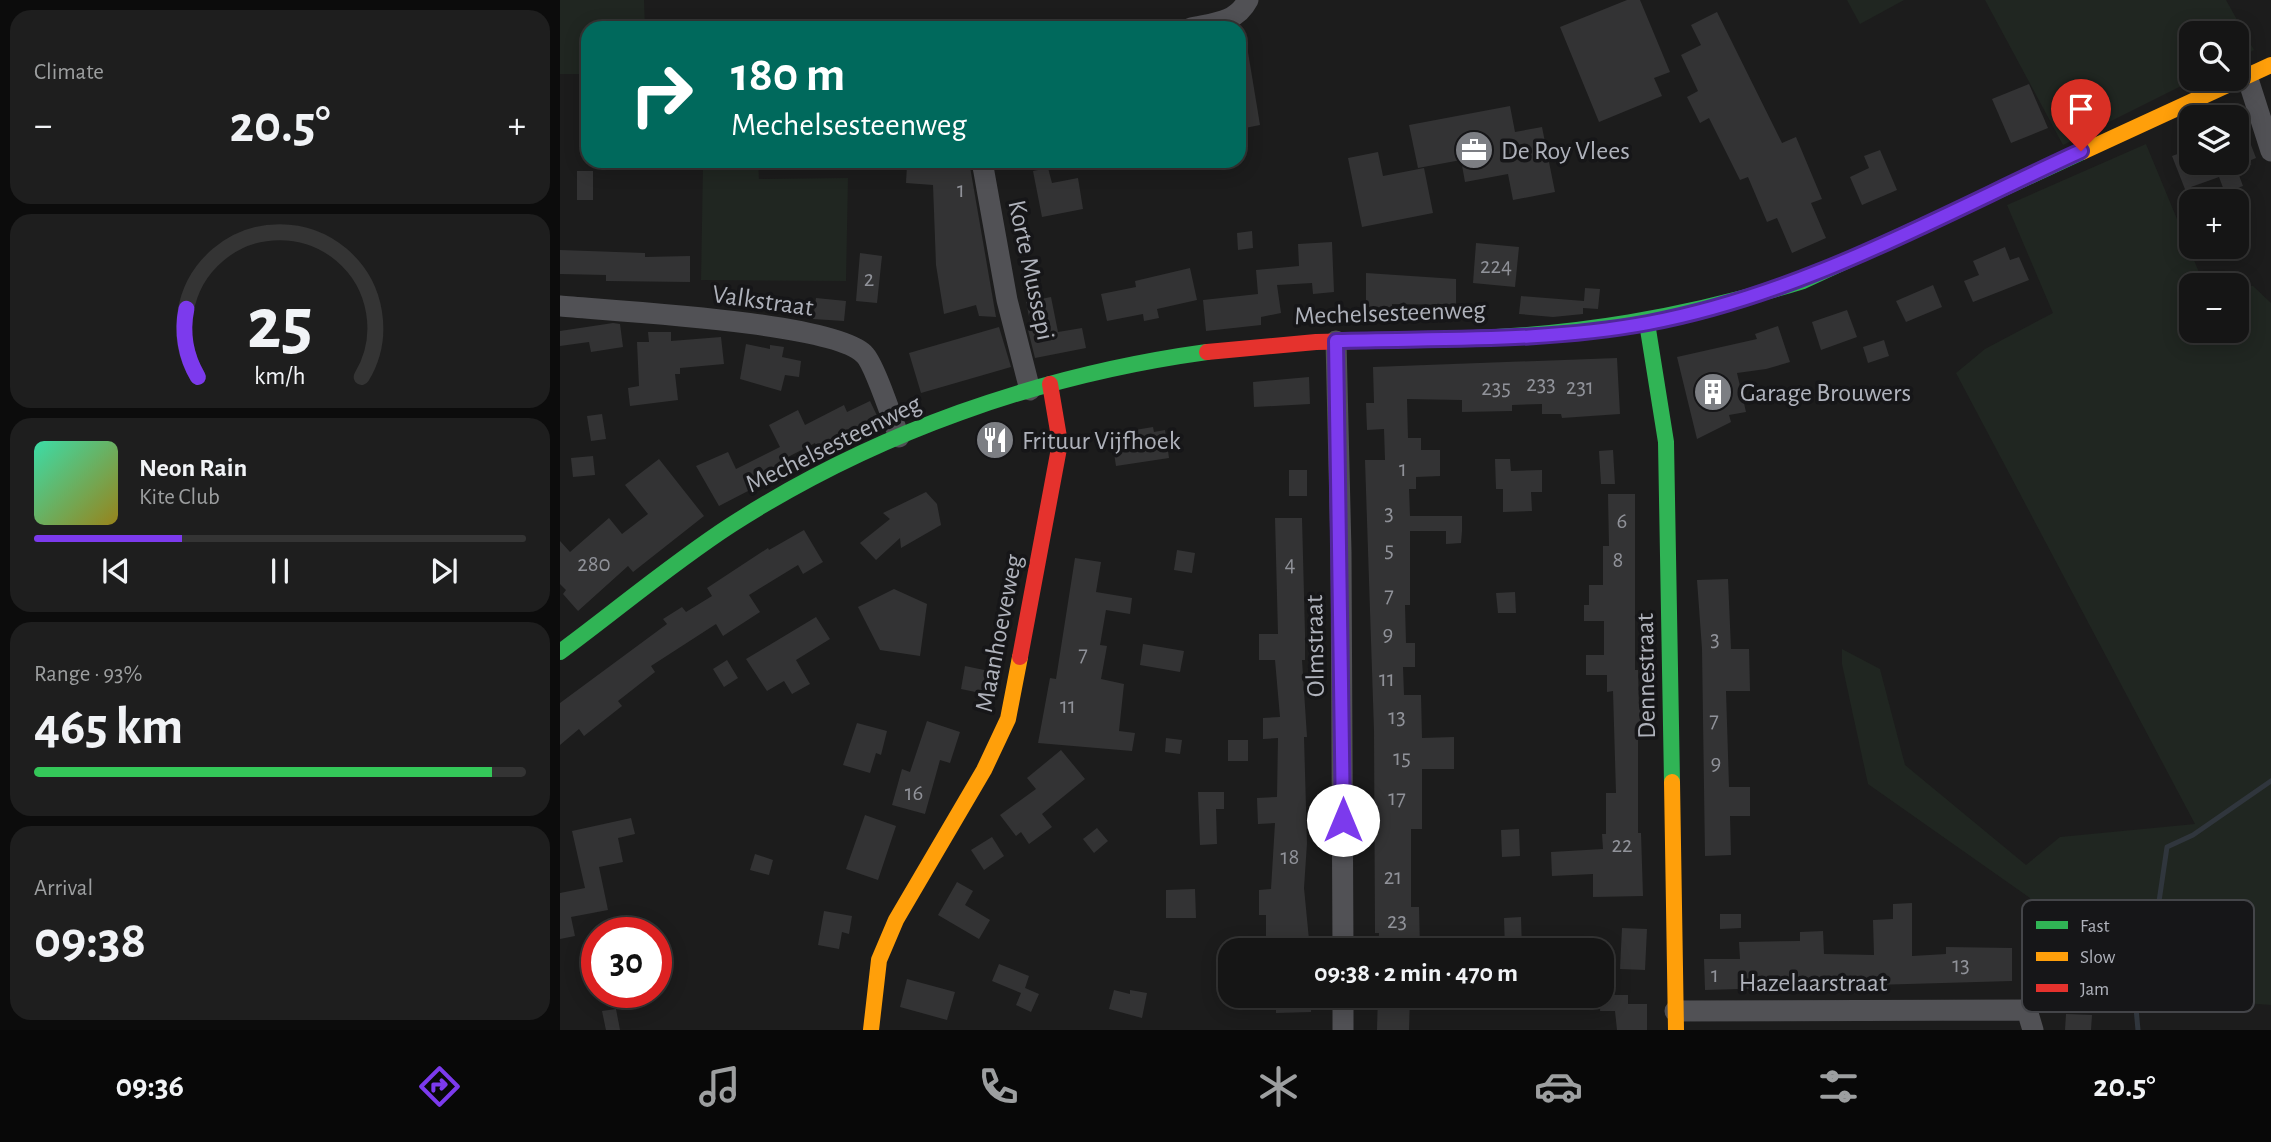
<!DOCTYPE html>
<html lang="en">
<head>
<meta charset="utf-8">
<style>
  :root { --surface:#151515; --page:#1e1e1e; --text:#f1f3f6; --muted:#9d9fa0; --line:#343434; --accent:#7c3aed }
  body { margin:0; font-family:"Alegreya Sans",sans-serif; background:var(--page); color:var(--text); height:100vh; display:flex; flex-direction:column; font-size:26px; white-space:nowrap }
  * { box-sizing:border-box; margin:0 }
  p { font-size:23px; color:var(--muted) }
  .icon { flex:none; width:38px; height:38px; fill:none; stroke:currentColor; stroke-width:2; stroke-linecap:round; stroke-linejoin:round }
  .map { position:relative; flex:1; overflow:hidden }
  .panel { display:flex; flex-direction:column; gap:10px; padding:10px; background:#0c0c0c; width:560px }
  .panel>* { flex:none }
  .top-card { position:absolute; left:21px; top:21px; width:665px; height:147px; border-radius:21px; box-shadow:0 4px 18px #0003,0 0 0 2px var(--line); background:#00695c; color:#fff; overflow:hidden }
  .fabs { position:absolute; left:1619px; top:21px; display:grid; gap:14px }
  .fabs a { display:grid; place-items:center; width:70px; height:70px; border-radius:14px; background:var(--surface); box-shadow:0 4px 18px #0003,0 0 0 2px var(--line); font-size:35px }
  .speed { position:absolute; left:21px; top:917px; display:flex; gap:14px; font-size:35px; font-weight:700; text-align:center }
  .speed>* { display:grid; place-content:center; width:91px; height:91px; border-radius:50%; background:var(--surface); box-shadow:0 4px 18px #0003,0 0 0 2px var(--line); line-height:1 }
  .speed .limit { border:10px solid #d22; background:#fff; color:#111 }
  .pin { position:absolute; display:grid; place-items:center; width:60px; height:60px; color:#fff; margin:-72px -30px; border-radius:50% 50% 50% 0; rotate:-45deg; box-shadow:0 0 7px #0007 }
  .pin .icon { rotate:45deg }
  .me { position:absolute; width:77px; margin:-38px; rotate:0deg; stroke-linejoin:round; filter:drop-shadow(0 0 5px #0008) }
  .turn { display:flex; align-items:center; gap:24px; height:147px; padding:0 35px; font-size:32px }
  .turn .icon { width:91px; height:91px; stroke-width:2.5 }
  .turn b { display:block; font-size:49px; line-height:60px }
  .big { font-size:52px; font-weight:700; line-height:1.1 }
  .panel .tile { flex:1; display:flex; flex-direction:column; justify-content:center; gap:10px; min-width:0; padding:0 24px; border-radius:21px; background:var(--page) }
  .panel .dial { align-items:center; gap:0 }
  .dial svg { height:182px; overflow:visible; fill:none; stroke:var(--line); stroke-width:7; stroke-linecap:round; text-anchor:middle }
  .dial text { fill:var(--text); stroke:none }
  .song { display:flex; align-items:center; gap:21px }
  .cover { width:84px; height:84px; border-radius:10px; background:linear-gradient(135deg,hsl(160 70% 55%),hsl(50 70% 35%)) }
  .played { height:7px; border-radius:4px; background:linear-gradient(90deg,var(--accent) 30%,var(--line) 30%) }
  .keys { display:flex; justify-content:space-around; direction:ltr }
  .heat { display:flex; justify-content:space-between; align-items:center; font-size:38px; direction:ltr }
  .charge { height:10px; border-radius:5px; background:linear-gradient(90deg,#34c759 93%,var(--line) 0) }
  .trip { position:absolute; left:658px; top:938px; width:396px; height:70px; border-radius:21px; background:var(--surface); box-shadow:0 4px 18px #0003,0 0 0 2px var(--line); font-weight:700; line-height:70px; text-align:center }
  .dock { display:flex; height:112px; justify-content:space-around; align-items:center; background:#080808; color:var(--muted) }
  .dock .icon { width:49px; height:49px }
  .dock .current { color:var(--accent) }
  .dock b { font-size:32px; color:var(--text) }
  main { display:flex; flex:1; min-height:0 }
  .map>svg:first-child { display:block }
  .green { fill:#202621; fill-rule:evenodd }
  .lines { fill:none; stroke-linecap:round; stroke-linejoin:round }
  .stream { stroke:#30363d; stroke-width:5 }
  .building { fill:#333334 }
  .street { stroke:#515155; stroke-width:21 }
  .fast { stroke:#30b455; stroke-width:16 }
  .slow { stroke:#ff9f0a; stroke-width:16 }
  .jam { stroke:#e5322d; stroke-width:16 }
  .route-casing { stroke:#51269a; stroke-width:18 }
  .route { stroke:#7c3aed; stroke-width:12 }
  .labels { text-anchor:middle; stroke-width:7; stroke-linejoin:round; paint-order:stroke }
  .number-label { font-size:23px; fill:#909299 }
  .poi-label { font-size:26px; fill:#afb2bb; stroke:#161618; text-anchor:start }
  .street-label { font-size:26px; fill:#afb2bb; stroke:#161618 }
  .key { fill:#161618; stroke:#444549; stroke-width:2 }
  .key-label { font-size:19px; fill:#afb2bb }
</style>
</head>
<body>
<main>
<section class="panel">
<div class="tile"><p>Climate</p>
<div class="heat"><a>−</a><b class="big">20.5°</b><a>+</a></div>
</div>
<div class="tile dial"><svg viewBox="0 0 100 80">
<path d="M14 69A42 42 0 1 1 86 69"/>
<path d="M14 69A42 42 0 0 1 9 39" stroke="#7c3aed"/>
<text x="50" y="56" font-size="32" font-weight="700">25</text>
<text x="50" y="72" font-size="11">km/h</text>
</svg></div>
<div class="tile">
<div class="song"><i class="cover"></i><div><b>Neon Rain</b><p>Kite Club</p></div></div>
<div class="played"></div>
<div class="keys"><svg class="icon" aria-label="previous" viewBox="0 0 24 24"><path d="M18 5L8 12l10 7zM5 5v14"/></svg><svg class="icon" aria-label="pause" viewBox="0 0 24 24"><path d="M8 5v14M16 5v14"/></svg><svg class="icon" aria-label="next" viewBox="0 0 24 24"><path d="M6 5l10 7-10 7zM19 5v14"/></svg></div>
</div>
<div class="tile"><p>Range · 93%</p><b class="big">465 km</b><div class="charge"></div></div>
<div class="tile"><p>Arrival</p><b class="big">09:38</b></div>
</section>
<div class="map">
<svg width="1711" height="1030" viewBox="0 0 1711 1030">
  <rect width="100%" height="100%" fill="#1c1c1c"/>
  <!-- green -->
  <g class="green">
    <polygon points="0,0 84,0 85,28 28,28 28,74 0,74"/>
    <polygon points="1287,0 1344,0 1300,24"/>
    <polygon points="1425,0 1666,0 1694,50 1677,59 1676,33 1631,33 1631,79 1635,79 1503,145"/>
    <path d="M 1586,144 L 1643,282 L 1693,286 L 1711,303 L 1711,1005 L 1478,987 L 1470,898 L 1308,784 L 1282,664 L 1282,649 L 1320,669 L 1345,765 L 1466,865 L 1500,837 L 1635,824 L 1396,373 L 1425,349 L 1493,313 L 1447,205 ZM 1676,285 L 1676,331 L 1631,331 L 1631,285 Z"/>
    <polygon points="106,161 198,161 199,179 288,178 286,281 141,280 143,165"/>
  </g>
  <g class="lines">
    <!-- stream -->
    <polyline class="stream" points="1578,1030 1576,1008 1592,949 1607,847 1633,835 1711,781"/>
  </g>
  <!-- building -->
  <g class="building">
    <polygon points="1067,0 1080,0 1110,72 1094,78 1102,96 1039,122 1000,27"/>
    <polygon points="1157,12 1222,143 1236,137 1262,199 1251,203 1266,238 1232,253 1217,218 1207,222 1188,177 1180,180 1149,118 1140,123 1127,97 1138,91 1121,55 1141,45 1131,25"/>
    <polygon points="687,46 700,125 685,128 679,104 679,47"/>
    <polygon points="1469,84 1488,128 1451,143 1432,99"/>
    <polygon points="950,106 955,132 982,127 995,192 953,200 948,174 905,182 901,160 858,168 849,125"/>
    <polygon points="1678,111 1696,158 1684,163 1692,164 1677,170 1683,186 1665,193 1659,177 1631,187 1630,202 1612,156 1631,149 1631,163 1676,163"/>
    <polygon points="1320,150 1337,190 1302,205 1290,177 1309,168 1304,156"/>
    <polygon points="818,152 823,176 864,168 873,213 802,227 788,158"/>
    <polygon points="394,161 409,161 436,317 419,316 416,305 384,314 376,265 373,185 346,183 347,165 368,166"/>
    <polygon points="488,168 492,183 518,178 523,209 482,217 473,171"/>
    <rect x="17" y="171" width="16" height="29"/>
    <polygon points="692,231 693,248 678,250 677,233"/>
    <polygon points="772,242 774,292 753,294 752,283 717,285 721,313 701,317 701,325 646,331 643,300 698,294 696,270 739,266 738,244"/>
    <polygon points="916,243 959,247 955,287 913,283"/>
    <polygon points="1445,247 1450,260 1459,257 1469,280 1413,302 1404,281 1419,275 1413,261"/>
    <polygon points="0,250 85,253 85,257 130,256 130,282 46,281 46,275 0,274"/>
    <polygon points="300,253 322,256 317,303 296,301"/>
    <polygon points="630,268 637,300 597,309 599,318 584,321 583,314 547,321 541,294 576,287 575,281"/>
    <polygon points="806,273 896,279 896,305 832,304 832,311 806,311"/>
    <polygon points="1373,285 1382,307 1346,322 1336,301"/>
    <polygon points="1025,288 1040,289 1038,309 1023,308 1023,314 993,317 959,314 961,296 1024,301"/>
    <polygon points="491,297 498,332 522,328 526,348 475,358 467,326 471,326 466,302"/>
    <polygon points="256,298 286,301 284,321 253,319"/>
    <polygon points="1287,310 1297,337 1261,350 1252,322"/>
    <polygon points="53,323 60,324 63,347 31,352 29,342 0,346 0,331"/>
    <polygon points="1218,326 1230,362 1206,369 1177,373 1186,412 1169,415 1171,422 1137,439 1117,357 1197,339 1195,334"/>
    <polygon points="439,327 451,367 361,393 349,353"/>
    <polygon points="88,332 111,332 111,341 161,337 164,364 120,368 120,374 115,374 118,400 70,406 68,388 79,386 77,342 89,342"/>
    <polygon points="1324,340 1329,356 1308,363 1303,347"/>
    <polygon points="186,344 210,349 210,345 224,347 222,357 241,361 239,377 225,375 221,391 180,379"/>
    <polygon points="1057,358 1060,414 1002,418 1001,414 982,414 982,404 952,405 952,411 902,412 902,400 847,399 848,438 861,438 861,450 880,450 880,476 856,477 856,489 849,489 850,516 902,516 902,531 901,543 886,544 886,531 850,531 850,605 845,605 846,643 855,643 855,667 843,667 844,695 861,695 862,738 894,737 894,769 862,769 862,829 851,829 851,907 859,907 860,950 818,950 819,933 815,933 814,730 805,460 825,460 824,429 807,430 806,403 814,403 813,367"/>
    <polygon points="749,377 750,404 694,407 693,382"/>
    <polygon points="310,401 321,424 286,441 284,436 258,449 255,443 226,458 229,464 219,469 221,474 159,506 136,466 168,452 176,469 220,447 209,425 238,410 245,425 284,405 287,412"/>
    <polygon points="42,414 46,439 31,441 27,416"/>
    <polygon points="593,427 594,432 605,430 609,458 556,466 551,434"/>
    <polygon points="1053,450 1055,484 1041,484 1039,451"/>
    <polygon points="33,456 35,475 13,477 11,458"/>
    <polygon points="99,459 144,516 73,572 68,566 18,611 3,594 6,590 0,584 0,541 10,552 49,518 62,534 88,514 65,485"/>
    <polygon points="935,459 950,459 951,471 982,470 982,492 971,492 972,511 943,512 943,489 936,489"/>
    <rect x="729" y="470" width="18" height="26"/>
    <polygon points="366,492 377,504 381,525 341,548 340,538 316,560 300,543 330,519 323,513"/>
    <polygon points="1048,494 1075,494 1075,670 1078,670 1079,707 1082,707 1083,731 1078,731 1078,833 1081,833 1083,896 1033,897 1033,874 992,876 991,852 1043,849 1042,834 1046,834 1046,793 1056,793 1053,691 1047,692 1047,675 1026,675 1026,655 1044,655 1044,621 1024,621 1024,605 1029,605 1029,585 1043,585 1043,546 1049,546"/>
    <polygon points="715,518 742,518 745,634 745,660 742,660 747,737 744,737 747,843 744,888 750,950 714,950 714,945 706,945 706,915 699,915 699,890 711,889 715,823 698,824 697,798 717,797 718,738 703,739 703,718 720,717 715,660 699,660 699,634 718,634"/>
    <polygon points="244,530 263,562 243,574 238,565 189,595 200,612 163,636 156,624 91,666 95,672 58,701 62,706 24,736 19,729 0,745 0,703 107,624 103,619 122,607 126,612 152,596 147,588 208,548 209,550"/>
    <polygon points="617,550 635,553 632,573 614,570"/>
    <polygon points="515,558 541,562 536,592 572,598 570,614 546,610 540,645 547,646 541,679 564,684 559,731 575,733 572,751 478,743 490,678 496,679"/>
    <polygon points="1168,579 1171,649 1189,649 1190,691 1166,691 1169,787 1190,787 1190,816 1170,816 1171,855 1145,856 1142,649 1137,580"/>
    <polygon points="334,589 367,604 360,656 320,650 298,607"/>
    <polygon points="955,592 956,613 938,613 936,593"/>
    <polygon points="256,617 270,639 236,660 250,684 232,694 224,681 207,691 186,659"/>
    <polygon points="583,644 624,651 620,672 580,665"/>
    <polygon points="167,660 178,678 164,687 153,669"/>
    <polygon points="405,666 429,671 425,694 401,689"/>
    <polygon points="367,721 400,732 390,763 380,760 365,814 332,805 342,769 350,772"/>
    <polygon points="297,723 327,731 321,755 316,753 310,773 283,765"/>
    <polygon points="606,738 622,740 620,754 605,752"/>
    <rect x="668" y="740" width="20" height="21"/>
    <polygon points="501,750 525,779 482,814 492,827 469,844 461,832 456,836 440,815 476,789 467,778"/>
    <polygon points="638,792 664,792 664,809 656,809 657,844 640,845"/>
    <polygon points="305,815 336,826 318,880 286,869"/>
    <polygon points="71,818 75,834 58,838 63,862 39,867 48,910 11,917 15,936 0,939 0,893 25,888 12,831"/>
    <polygon points="537,828 548,841 534,853 523,839"/>
    <polygon points="959,829 960,856 942,857 941,830"/>
    <polygon points="432,837 444,856 424,870 411,850"/>
    <polygon points="195,854 213,860 209,875 190,870"/>
    <polygon points="397,882 413,891 405,905 430,920 419,939 378,915"/>
    <polygon points="635,889 636,918 606,918 606,890"/>
    <polygon points="1352,903 1352,956 1386,954 1386,947 1452,948 1452,981 1145,990 1144,959 1180,959 1179,942 1240,941 1240,932 1263,931 1264,954 1314,955 1313,920 1333,919 1333,904"/>
    <polygon points="264,911 292,916 289,934 282,932 279,949 258,945"/>
    <polygon points="1160,914 1181,914 1181,928 1160,929"/>
    <polygon points="961,917 962,950 945,950 944,918"/>
    <polygon points="1062,928 1087,929 1085,970 1060,969"/>
    <polygon points="439,964 469,976 465,988 479,994 471,1012 456,1005 461,993 432,981"/>
    <polygon points="347,979 395,992 387,1020 340,1007"/>
    <polygon points="554,990 570,994 570,990 587,993 582,1018 549,1009"/>
    <polygon points="1068,995 1068,1004 1087,1004 1087,1030 1057,1030 1055,1011 1040,1011 1041,995"/>
    <polygon points="716,996 751,996 751,1012 716,1013"/>
    <polygon points="818,996 850,996 849,1030 817,1030"/>
    <polygon points="56,1009 60,1030 46,1030 42,1011"/>
    <polygon points="1506,1014 1532,1015 1531,1030 1505,1030"/>
  </g>
  <g class="lines">
    <!-- street -->
    <g class="street">
      <path d="M 631,28 C 654,23 676,23 688,0"/>
      <polyline points="1687,76 1711,151"/>
      <polyline points="422,161 447,300 470,390"/>
      <path d="M 0,306 C 55,311 272,322 304,354 C 314,363 333,421 339,437"/>
      <polyline points="776,341 781,552 783,950"/>
      <polyline points="783,996 783,1030"/>
      <polyline points="1115,1011 1467,1010 1473,1030"/>
    </g>
    <!-- fast -->
    <g class="fast">
      <polyline points="1087,323 1106,442 1112,782"/>
      <path d="M 891,339 C 1015,336 1125,317 1243,281 L 1522,152"/>
      <path d="M 0,652 C 57,610 111,564 171,525 C 314,433 479,375 647,352"/>
    </g>
    <!-- slow -->
    <g class="slow">
      <polyline points="1522,152 1711,65"/>
      <polyline points="1112,782 1116,1030"/>
      <polyline points="311,1030 319,960 336,920 424,770 448,719 460,657"/>
    </g>
    <!-- jam -->
    <g class="jam">
      <polyline points="647,352 756,342 891,339"/>
      <polyline points="460,657 500,443 490,384"/>
    </g>
  </g>
  <g class="lines">
    <defs>
      <path id="route" d="M 783,820 L 776,341 C 879,338 986,342 1088,323 C 1243,294 1379,216 1521,151"/>
    </defs>
    <!-- route casing -->
    <use href="#route" class="route-casing"/>
    <!-- route -->
    <use href="#route" class="route"/>
  </g>
  <!-- icons -->
  <defs>
    <symbol id="office-disc" viewBox="-11 -11 22 22"><circle r="9.5" fill="#7c7e83" stroke="#161618"/><path d="M-6-3h4V-5.5h4V-3h4V5H-6ZM-1-4.5V-3h2v-1.5ZM-6 0V1H6V0Z" fill="#fff"/></symbol>
    <symbol id="building-disc" viewBox="-11 -11 22 22"><circle r="9.5" fill="#7c7e83" stroke="#161618"/><path d="M-4-6H4V6H1V3H-1V6H-4ZM-2.5-4.3h1.7v1.8h-1.7ZM.8-4.3h1.7v1.8H.8ZM-2.5-1h1.7V.8h-1.7ZM.8-1h1.7V.8H.8Z" fill="#fff"/></symbol>
    <symbol id="restaurant-disc" viewBox="-11 -11 22 22"><circle r="9.5" fill="#7c7e83" stroke="#161618"/><path d="M-5-6h1v4h1v-4h1v4h1v-4h1v5L-1.5 .5V6h-2V.5L-5-1ZM5-6V6H3V1.5H1.5Q1.5-4 5-6Z" fill="#fff"/></symbol>
  </defs>
  <g fill-rule="evenodd">
    <use href="#office-disc" x="892" y="128" width="44" height="44"/>
    <use href="#building-disc" x="1131" y="370" width="44" height="44"/>
    <use href="#restaurant-disc" x="413" y="418" width="44" height="44"/>
  </g>
  <g class="labels">
    <!-- number labels -->
    <g class="number-label">
      <text x="401" y="197">1</text>
      <text x="936" y="273">224</text>
      <text x="309" y="286">2</text>
      <text x="981" y="391">233</text>
      <text x="1020" y="394">231</text>
      <text x="936" y="395">235</text>
      <text x="843" y="476">1</text>
      <text x="829" y="520">3</text>
      <text x="1062" y="528">6</text>
      <text x="829" y="557">5</text>
      <text x="1058" y="567">8</text>
      <text x="34" y="571">280</text>
      <text x="730" y="571">4</text>
      <text x="829" y="602">7</text>
      <text x="828" y="641">9</text>
      <text x="1155" y="646">3</text>
      <text x="523" y="661">7</text>
      <text x="827" y="686">11</text>
      <text x="508" y="713">11</text>
      <text x="837" y="724">13</text>
      <text x="1154" y="727">7</text>
      <text x="842" y="765">15</text>
      <text x="1156" y="770">9</text>
      <text x="354" y="800">16</text>
      <text x="837" y="805">17</text>
      <text x="1062" y="852">22</text>
      <text x="730" y="864">18</text>
      <text x="833" y="884">21</text>
      <text x="837" y="928">23</text>
      <text x="1401" y="972">13</text>
      <text x="1155" y="982">1</text>
    </g>
    <!-- poi labels -->
    <g class="poi-label">
      <text x="941" y="159">De Roy Vlees</text>
      <text x="1180" y="401">Garage Brouwers</text>
      <text x="462" y="449">Frituur Vijfhoek</text>
    </g>
    <!-- street labels -->
    <g class="street-label">
      <text transform="translate(472 270) rotate(78)" y="9">Korte Mussepi</text>
      <text transform="translate(203 300) rotate(8)" y="9">Valkstraat</text>
      <text transform="translate(830 312) rotate(-2)" y="9">Mechelsesteenweg</text>
      <text transform="translate(273 443) rotate(-26)" y="9">Mechelsesteenweg</text>
      <text transform="translate(438 633) rotate(-79)" y="9">Maanhoeveweg</text>
      <text transform="translate(754 646) rotate(-91)" y="9">Olmstraat</text>
      <text transform="translate(1085 676) rotate(-91)" y="9">Dennestraat</text>
      <text x="1253" y="991">Hazelaarstraat</text>
    </g>
  </g>
  <!-- legend -->
  <rect x="1462" y="900" width="232" height="112" rx="10" class="key"/>
  <rect x="1476" y="921" width="32" height="8" fill="#30b455"/>
  <rect x="1476" y="952" width="32" height="9" fill="#ff9f0a"/>
  <rect x="1476" y="984" width="32" height="8" fill="#e5322d"/>
  <g class="key-label">
    <text x="1520" y="932">Fast</text>
    <text x="1520" y="963">Slow</text>
    <text x="1520" y="995">Jam</text>
  </g>
</svg>
<div class="fabs">
<a><svg class="icon" aria-label="search" viewBox="0 0 24 24"><circle cx="10" cy="10" r="6"/><path d="M15 15l6 6"/></svg></a>
<a><svg class="icon" aria-label="layers" viewBox="0 0 24 24"><path d="M12 4l9 5-9 5-9-5zM3 14l9 5 9-5"/></svg></a>
<a>+</a>
<a>−</a>
</div>
<div class="speed"><div class="limit">30</div></div>
<div class="pin" style="left:1521px;top:151px;background:#d93025"><svg class="icon" aria-label="arrive" viewBox="0 0 24 24"><path d="M6 21V4h12l-3 4 3 4H6"/></svg></div>
<svg class="me" style="left:783px;top:820px" viewBox="-20 -20 40 40"><circle r="19" fill="#fff"/><path d="M0-13L10 11 0 6-10 11z" fill="#7c3aed"/></svg>
<div class="trip">09:38 · 2 min · 470 m</div>
<div class="top-card">
<div class="turn"><svg class="icon" aria-label="right" viewBox="0 0 24 24"><path d="M7 20v-9h11M14 6l5 5-5 5"/></svg><div><b>180 m</b>Mechelsesteenweg</div></div>
</div>
</div>
</main>
<nav class="dock">
<b>09:36</b>
<svg class="icon current" aria-label="directions" viewBox="0 0 24 24"><path d="M12 3l9 9-9 9-9-9zM9 14v-3h6M13 9l2 2-2 2"/></svg>
<svg class="icon" aria-label="music" viewBox="0 0 24 24"><path d="M9 18V5l10-2v13"/><circle cx="6" cy="18" r="3"/><circle cx="16" cy="16" r="3"/></svg>
<svg class="icon" aria-label="phone" viewBox="0 0 24 24"><path d="M5 4h4l2 5-3 2q2 4 5 5l2-3 5 2v4C11 20 4 13 5 4z"/></svg>
<svg class="icon" aria-label="climate" viewBox="0 0 24 24"><path d="M12 3v18M4 7l16 10M4 17L20 7"/></svg>
<svg class="icon" aria-label="car" viewBox="0 0 24 24"><path d="M5 17H2v-5l4-1 3-4h7l3 4 3 1v5h-3M9 17h6M6 11h13"/><circle cx="7" cy="17" r="2"/><circle cx="17" cy="17" r="2"/></svg>
<svg class="icon" aria-label="filters" viewBox="0 0 24 24"><path d="M4 7h16M4 17h16"/><circle cx="9" cy="7" r="2"/><circle cx="15" cy="17" r="2"/></svg>
<b>20.5°</b>
</nav>
</body>
</html>
